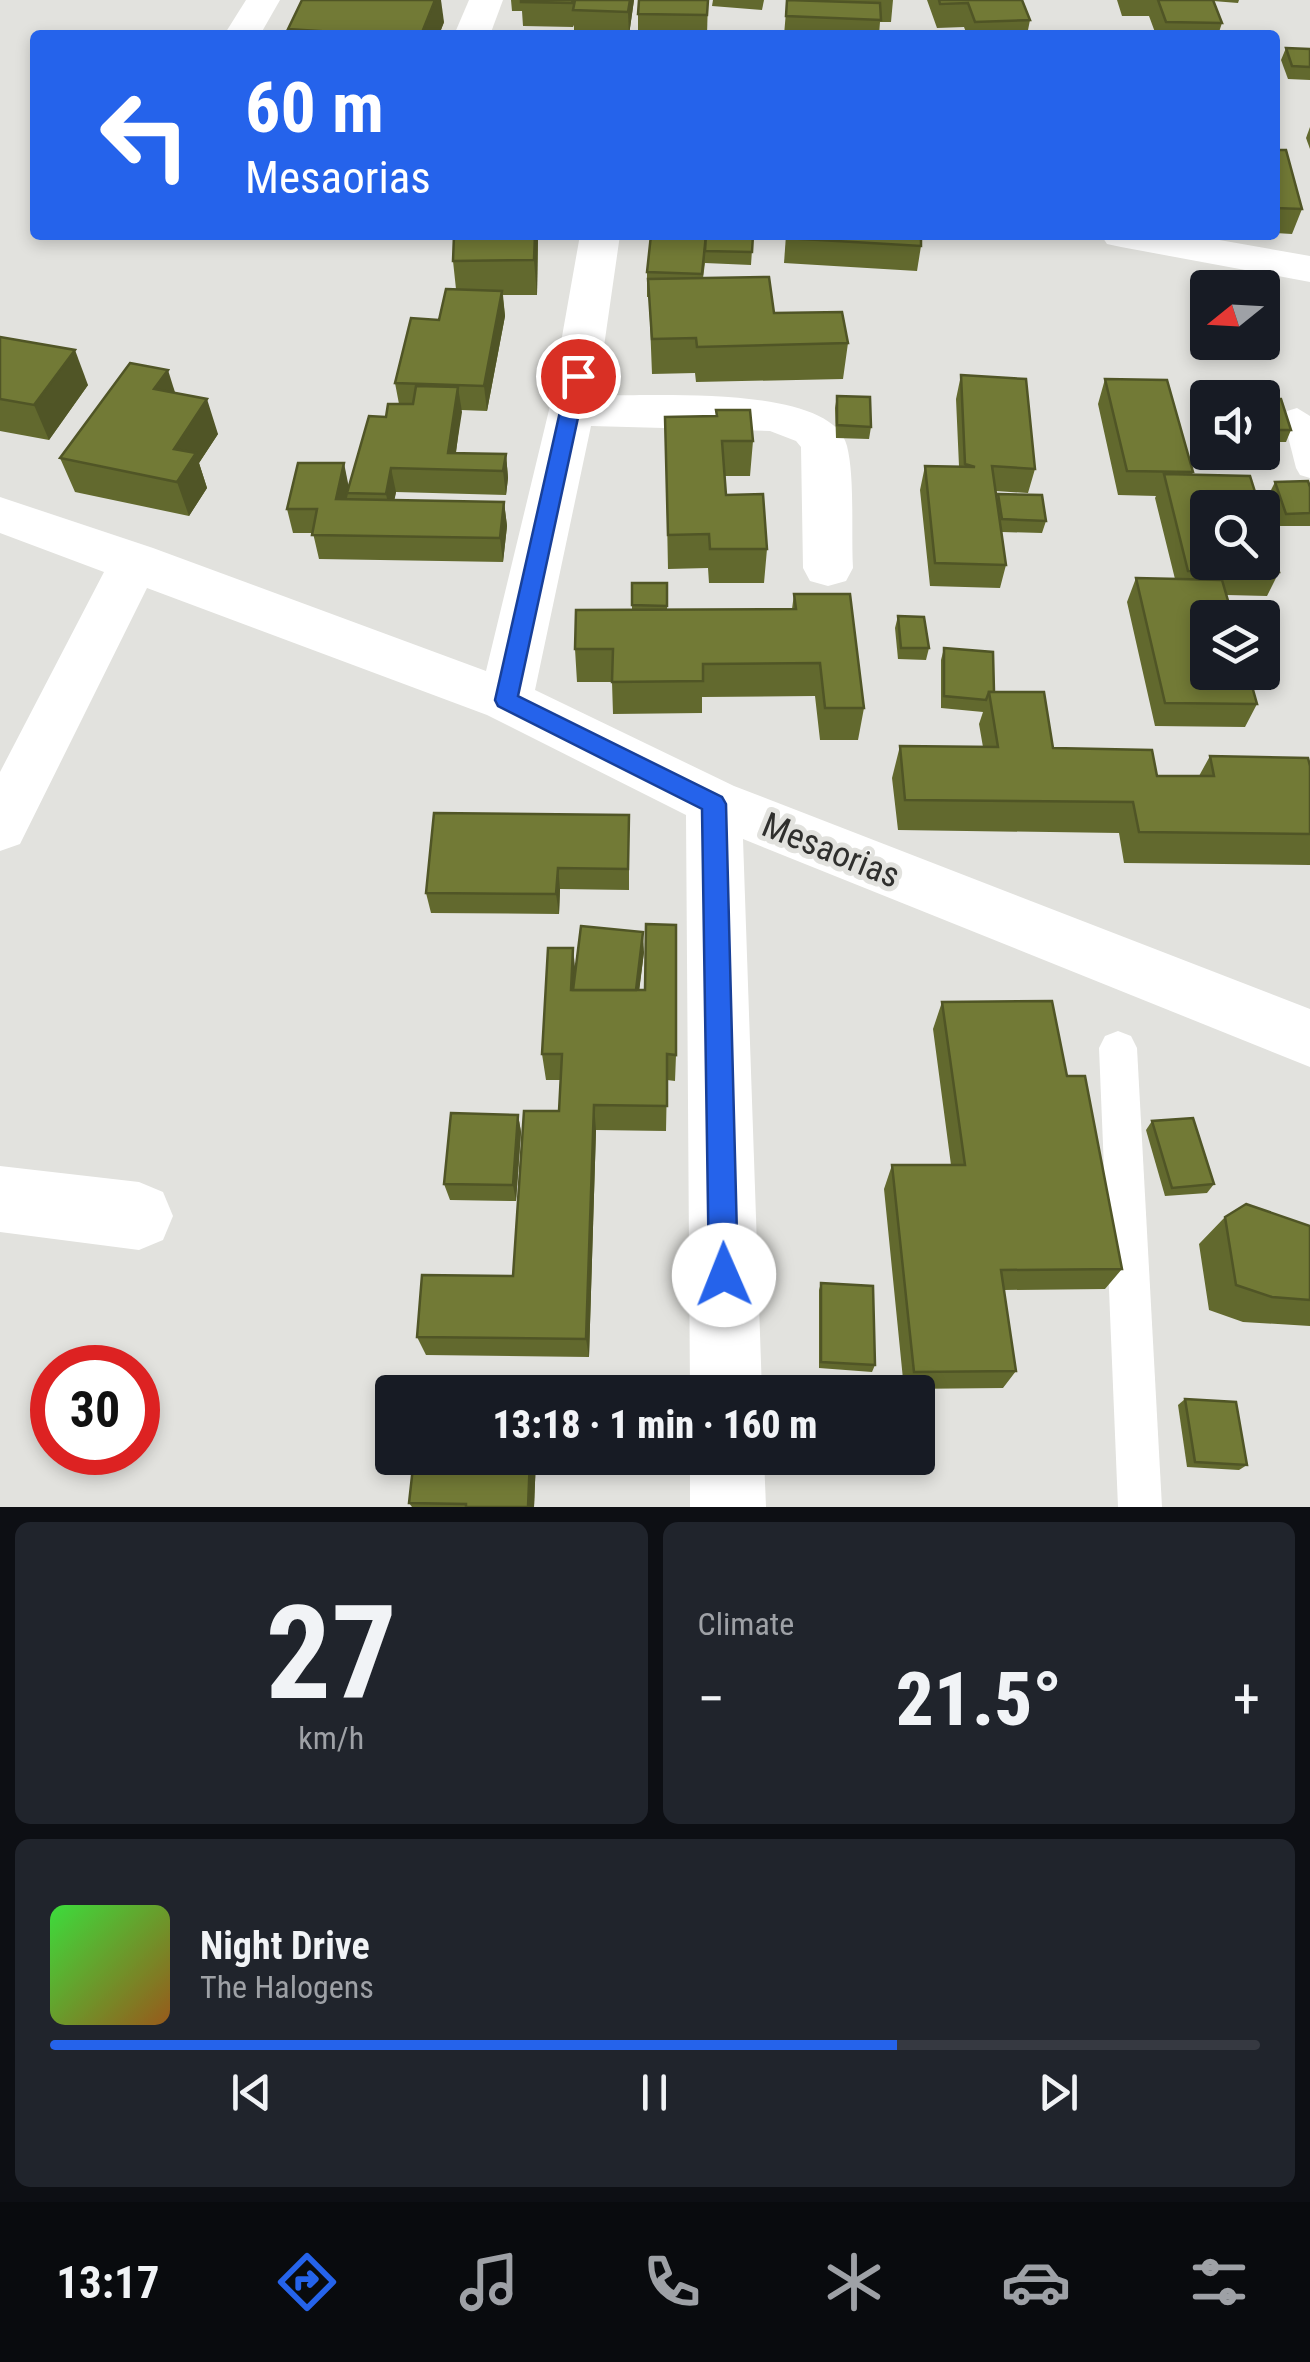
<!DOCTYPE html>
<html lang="en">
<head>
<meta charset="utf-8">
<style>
  :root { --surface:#171b24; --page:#20242c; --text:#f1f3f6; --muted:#9ea1a6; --line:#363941; --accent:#2563eb }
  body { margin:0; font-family:"Roboto Condensed",sans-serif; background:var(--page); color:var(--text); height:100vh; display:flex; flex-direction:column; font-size:38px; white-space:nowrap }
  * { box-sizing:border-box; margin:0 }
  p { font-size:32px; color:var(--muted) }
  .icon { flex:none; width:55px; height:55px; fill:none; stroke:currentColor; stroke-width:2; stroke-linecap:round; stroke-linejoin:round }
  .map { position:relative; height:1507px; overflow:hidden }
  .details { display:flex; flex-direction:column; gap:15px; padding:15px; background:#0d0f14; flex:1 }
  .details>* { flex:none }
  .hud { position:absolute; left:30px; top:30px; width:1250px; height:210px; border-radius:10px; box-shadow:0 5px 15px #0003; background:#2563eb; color:#fff; overflow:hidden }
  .needle { width:65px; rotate:252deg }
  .tools { position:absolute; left:1190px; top:270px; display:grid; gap:20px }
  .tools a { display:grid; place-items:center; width:90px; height:90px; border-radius:10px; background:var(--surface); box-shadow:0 5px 15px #0003; font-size:50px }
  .speed { position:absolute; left:30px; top:1345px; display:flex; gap:20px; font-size:50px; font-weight:700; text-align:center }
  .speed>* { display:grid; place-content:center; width:130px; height:130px; border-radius:50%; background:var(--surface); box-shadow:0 5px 15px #0003; line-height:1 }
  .speed .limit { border:15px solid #d22; background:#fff; color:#111 }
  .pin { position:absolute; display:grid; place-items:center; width:85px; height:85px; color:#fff; margin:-42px; border:5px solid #fff; border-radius:50%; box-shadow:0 2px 10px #0007 }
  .me { position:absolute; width:110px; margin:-55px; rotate:359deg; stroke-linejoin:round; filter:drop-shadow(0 0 8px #0008) }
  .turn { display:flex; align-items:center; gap:35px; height:210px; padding:0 50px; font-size:45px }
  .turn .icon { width:130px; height:130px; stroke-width:2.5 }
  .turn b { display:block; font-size:70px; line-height:85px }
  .big { font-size:75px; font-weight:800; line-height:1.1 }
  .details .card { flex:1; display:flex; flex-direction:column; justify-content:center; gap:15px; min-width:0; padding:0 35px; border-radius:15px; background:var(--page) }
  .details .dial { align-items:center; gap:0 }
  .dial b { font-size:130px; line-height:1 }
  .song { display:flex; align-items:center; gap:30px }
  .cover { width:120px; height:120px; border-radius:15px; background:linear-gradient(135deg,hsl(120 70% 55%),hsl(30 70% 35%)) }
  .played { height:10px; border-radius:5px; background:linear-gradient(90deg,var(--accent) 70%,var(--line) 70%) }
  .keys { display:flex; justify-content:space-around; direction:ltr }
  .heat { display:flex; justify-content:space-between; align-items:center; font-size:55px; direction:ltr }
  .details .tiles { flex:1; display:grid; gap:15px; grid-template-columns:1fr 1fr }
  .card:last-child { grid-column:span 2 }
  .trip { position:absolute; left:375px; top:1375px; width:560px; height:100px; border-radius:10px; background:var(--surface); box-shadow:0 5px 15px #0003; font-weight:800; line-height:100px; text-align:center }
  .dock { display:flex; height:160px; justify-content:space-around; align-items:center; background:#090b0e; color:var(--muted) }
  .dock .icon { width:70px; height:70px }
  .dock .selected { color:var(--accent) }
  .dock b { font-size:45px; color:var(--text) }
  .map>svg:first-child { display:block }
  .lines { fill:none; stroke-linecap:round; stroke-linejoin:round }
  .service { fill:#fff; fill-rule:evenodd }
  .minor { fill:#fff; fill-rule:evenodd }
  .wall { fill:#62692e }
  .shaded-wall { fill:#505526 }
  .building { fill:#727a36; stroke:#505526; stroke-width:2.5 }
  .route { fill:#2563eb; stroke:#184099; stroke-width:2.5 }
  .labels { text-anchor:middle; stroke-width:10; stroke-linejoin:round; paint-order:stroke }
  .street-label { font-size:35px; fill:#2f2f2d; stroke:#e2e2de }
</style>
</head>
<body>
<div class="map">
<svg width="1310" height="1507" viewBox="0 0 1310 1507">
  <rect width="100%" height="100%" fill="#e2e2de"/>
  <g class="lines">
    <!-- service -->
    <g class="service">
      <polygon points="1297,408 1310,416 1310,478 1300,475 1296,468 1283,417 1287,411"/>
      <polygon points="1118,1031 1131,1036 1137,1048 1162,1507 1118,1507 1099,1048 1105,1036"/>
    </g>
    <!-- minor -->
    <g class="minor">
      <polygon points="246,0 280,0 260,35 224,35"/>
      <polygon points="469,0 503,0 490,35 454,35"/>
      <path d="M 580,235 L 620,235 L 597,395 C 649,397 832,383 847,446 C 855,478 851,533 853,568 L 846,581 L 828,586 L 810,581 L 803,568 L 801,447 L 796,441 L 770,431 L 591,426 L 535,690 L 734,786 L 1310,1009 L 1310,1067 L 743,839 L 762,1392 L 690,1392 L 686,815 L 487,715 L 147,588 L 20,844 L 0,851 L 0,772 L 104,572 L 0,533 L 0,497 L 153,548 L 486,671 L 549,410 Z"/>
      <polygon points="1101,235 1191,235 1310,256 1310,282 1121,247 1107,244"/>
      <polygon points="0,1166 139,1182 163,1192 173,1216 163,1240 139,1250 0,1232"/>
      <polygon points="690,1458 764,1458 766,1507 690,1507"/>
    </g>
  </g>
  <!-- wall -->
  <g class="wall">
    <polygon points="511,0 634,0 629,35 574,34 574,25 573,27 523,26 522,11 512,11"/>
    <polygon points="708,0 707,35 638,35 638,14"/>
    <polygon points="713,0 764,0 762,10 712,6"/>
    <polygon points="787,0 893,0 891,22 880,22 879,35 784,35"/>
    <polygon points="927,0 1022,0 1030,20 1027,35 967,35 964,27 937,28"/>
    <polygon points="1117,0 1239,0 1238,3 1213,1 1222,23 1218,35 1156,35 1149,16 1122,16"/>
    <polygon points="444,22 439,35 289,35 288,29"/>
    <polygon points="1286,48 1310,49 1310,80 1288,79 1281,60"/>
    <polygon points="1310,127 1310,149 1306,138"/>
    <polygon points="1275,150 1302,209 1292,234 1275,233"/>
    <polygon points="538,235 537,295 503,295 505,316 487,411 461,410 456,453 506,454 508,478 506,495 396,492 394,500 504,502 507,526 503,562 319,559 313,533 293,533 287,509 349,487 386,417 399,404 395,383 439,320 456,289 453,261"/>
    <polygon points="651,235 753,235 751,265 705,263 703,278 774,313 848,343 843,379 696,382 695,373 652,374 649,297 647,297 647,272"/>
    <polygon points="786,235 921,246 917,271 784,263"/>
    <polygon points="0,337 88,385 49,440 0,431"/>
    <polygon points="961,375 1035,469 1028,493 996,491 997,499 998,494 1046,521 1042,533 1002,532 1006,565 1000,588 930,586 920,490 925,466 959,466 956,399"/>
    <polygon points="1105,379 1193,472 1192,475 1279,572 1267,596 1227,595 1257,704 1245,727 1155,726 1127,602 1136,578 1175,579 1155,498 1156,496 1118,495 1098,404"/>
    <polygon points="175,393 218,434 199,463 207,488 189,516 75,492 60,458"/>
    <polygon points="837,396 871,427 869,439 836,438 835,408"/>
    <polygon points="1262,399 1291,430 1286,442 1262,442"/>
    <polygon points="716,410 753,441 750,476 724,476 726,495 767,549 764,583 709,583 708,568 668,569 665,417 716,416"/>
    <polygon points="1275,482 1310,487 1310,526 1280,526 1269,494"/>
    <polygon points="632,583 667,606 667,610 792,609 794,594 864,708 858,740 820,740 815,696 702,697 702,713 613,714 612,682 577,682 575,649 632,610"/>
    <polygon points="898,616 929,648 926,660 898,659 895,628"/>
    <polygon points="944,648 994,692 1053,748 1157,776 1199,776 1210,756 1310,766 1310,865 1124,863 1119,833 898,830 892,778 900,746 983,747 979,724 983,712 941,708 941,660"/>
    <polygon points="629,815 629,890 560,889 559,914 431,913 426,893"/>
    <polygon points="644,952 639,990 676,1055 675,1081 667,1080 666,1131 596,1130 589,1357 426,1355 417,1337 513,1276 559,1111 560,1080 546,1080 542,1054 575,970"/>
    <polygon points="942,1002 1067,1076 1122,1269 1105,1289 1004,1290 1016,1371 1003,1388 904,1389 884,1189 892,1165 951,1165 933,1029"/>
    <polygon points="518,1115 521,1132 516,1201 450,1200 444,1184"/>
    <polygon points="1152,1121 1214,1184 1207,1193 1165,1196 1146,1130"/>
    <polygon points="1225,1217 1310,1226 1310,1328 1310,1326 1243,1322 1209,1310 1199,1244"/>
    <polygon points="821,1283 875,1365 872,1372 819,1368 819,1290"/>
    <polygon points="1185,1399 1247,1465 1239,1470 1187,1467 1178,1405"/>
    <polygon points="536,1458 534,1507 412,1507 409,1503"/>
  </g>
  <!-- shaded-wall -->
  <g class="shaded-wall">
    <polygon points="435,0 441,0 444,22 439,35 421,35"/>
    <polygon points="630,0 634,0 629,35 628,12"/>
    <polygon points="535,235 538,235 537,295 534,260"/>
    <polygon points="502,291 505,316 487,411 484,386"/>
    <polygon points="75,350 88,385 49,440 34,405"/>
    <polygon points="168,370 179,405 154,389"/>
    <polygon points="458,387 462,412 453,470 448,453"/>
    <polygon points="207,399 218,434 199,463 207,488 189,516 177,482 174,449"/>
    <polygon points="506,454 508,478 506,495 503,471"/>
    <polygon points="344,463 349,488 342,523 336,499"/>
    <polygon points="391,468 396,492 391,518 386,494"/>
    <polygon points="504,502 507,526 503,562 500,538"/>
    <polygon points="558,868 560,889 559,914 556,894"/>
    <polygon points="643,932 644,952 636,1016 636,997"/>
    <polygon points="573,948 576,976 572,991 571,990"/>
    <polygon points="594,1105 596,1130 589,1357 586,1339"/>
    <polygon points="518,1115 521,1132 516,1201 513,1185"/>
    <polygon points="530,1458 536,1458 534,1507 528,1507"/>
  </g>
  <!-- building -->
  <g class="building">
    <polygon points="302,0 435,0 421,35 380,35 288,29"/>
    <polygon points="521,0 573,0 572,3 521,2"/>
    <polygon points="575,0 630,0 628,12 573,10"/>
    <polygon points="639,0 708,0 707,15 638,14"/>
    <polygon points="787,0 880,3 881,20 786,16"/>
    <polygon points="939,0 1022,0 1030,20 975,22 968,3 940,4"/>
    <polygon points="1158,0 1213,0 1222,23 1166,22"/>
    <polygon points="1286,48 1310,49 1310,67 1292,66"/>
    <polygon points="1275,150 1286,150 1302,209 1275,208"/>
    <polygon points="454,235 535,235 534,260 453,261"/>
    <polygon points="651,235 706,235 702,274 647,272"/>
    <polygon points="706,235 753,235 752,252 705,251"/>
    <polygon points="786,235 921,235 921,246 786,238"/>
    <polygon points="769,277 774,313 842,312 848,343 697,347 696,338 652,339 648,279"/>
    <polygon points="446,289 502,291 484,386 395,383 411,318 439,320"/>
    <polygon points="0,337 75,350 34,405 0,399"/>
    <polygon points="130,363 168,370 154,389 207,399 174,449 196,453 177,482 60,458"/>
    <polygon points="961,375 1026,379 1035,469 992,466 1006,565 935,563 925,466 975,467 965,464"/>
    <polygon points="1105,379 1167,380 1193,472 1127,471"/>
    <polygon points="416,386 458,387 448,453 506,454 503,471 391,468 386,494 347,493 369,416 386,417 388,404 413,404"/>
    <polygon points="837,396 870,397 871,427 837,425"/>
    <polygon points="1262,399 1281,399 1291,430 1265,430 1262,423"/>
    <polygon points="716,410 750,410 753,441 722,441 726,495 763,494 767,549 710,549 709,534 668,535 665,417 717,416"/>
    <polygon points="298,463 344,463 336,499 504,502 500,538 312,535 317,509 287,509"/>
    <polygon points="1164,474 1250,476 1260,508 1208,508 1208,562 1262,562 1262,517 1279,572 1188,571"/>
    <polygon points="1308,481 1310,487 1310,513 1286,514 1275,482"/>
    <polygon points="998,494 1042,495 1046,521 1002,519"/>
    <polygon points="1136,578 1222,580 1233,618 1208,618 1208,672 1248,672 1257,704 1165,703"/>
    <polygon points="632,583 667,583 667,606 632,605"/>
    <polygon points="794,594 850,594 864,708 825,708 820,663 703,664 703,681 612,682 613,649 575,649 576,610 796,609"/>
    <polygon points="898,616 924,617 929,648 901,648"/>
    <polygon points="944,648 993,652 994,692 989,692 986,700 944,696"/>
    <polygon points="989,692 1044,692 1053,748 1152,750 1157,776 1214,776 1210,756 1308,758 1310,766 1310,834 1139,832 1133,802 905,800 900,746 998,747"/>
    <polygon points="434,813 629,815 628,869 558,868 556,894 426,893"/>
    <polygon points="646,924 676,925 676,1055 667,1054 667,1106 594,1105 586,1339 417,1337 422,1275 513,1276 524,1111 559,1111 562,1054 542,1054 548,948 573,948 571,990 645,990"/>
    <polygon points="581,926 643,932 636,990 573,990"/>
    <polygon points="1052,1001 1067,1076 1085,1076 1122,1269 1001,1270 1016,1371 914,1372 892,1165 965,1165 942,1002"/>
    <polygon points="451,1113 518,1115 513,1185 444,1184"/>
    <polygon points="1193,1118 1214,1184 1172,1188 1152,1121"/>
    <polygon points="1246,1204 1310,1226 1310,1300 1272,1297 1236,1285 1225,1217"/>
    <polygon points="821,1283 873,1286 875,1365 821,1362"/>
    <polygon points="1185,1399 1236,1402 1247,1465 1195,1462"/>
    <polygon points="414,1458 530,1458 528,1507 466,1507 466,1504 409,1503"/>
  </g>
  <!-- route -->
  <polygon class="route" points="578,369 587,376 518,696 722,797 726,804 738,1275 734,1285 724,1289 713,1285 709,1275 702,809 498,706 495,700 568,376"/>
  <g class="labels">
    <!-- street labels -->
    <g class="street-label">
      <text transform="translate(831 850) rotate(22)" y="12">Mesaorias</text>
    </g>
  </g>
</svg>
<div class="tools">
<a><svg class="needle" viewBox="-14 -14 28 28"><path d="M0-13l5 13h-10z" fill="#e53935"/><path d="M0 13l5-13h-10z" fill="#9ea1a6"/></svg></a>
<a><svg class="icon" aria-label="sound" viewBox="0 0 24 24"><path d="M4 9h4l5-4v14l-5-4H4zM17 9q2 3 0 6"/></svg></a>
<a><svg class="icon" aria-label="search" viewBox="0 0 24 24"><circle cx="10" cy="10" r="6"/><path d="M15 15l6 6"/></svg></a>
<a><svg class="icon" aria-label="layers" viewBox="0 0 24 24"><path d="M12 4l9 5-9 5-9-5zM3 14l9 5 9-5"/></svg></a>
</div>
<div class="speed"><div class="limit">30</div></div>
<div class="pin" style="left:578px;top:376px;background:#d93025"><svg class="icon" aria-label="arrive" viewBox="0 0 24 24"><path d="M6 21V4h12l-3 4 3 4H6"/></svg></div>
<svg class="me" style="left:724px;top:1275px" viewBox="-20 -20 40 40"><circle r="19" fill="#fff"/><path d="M0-13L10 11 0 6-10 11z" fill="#2563eb"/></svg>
<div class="trip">13:18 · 1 min · 160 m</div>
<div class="hud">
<div class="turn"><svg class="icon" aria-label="left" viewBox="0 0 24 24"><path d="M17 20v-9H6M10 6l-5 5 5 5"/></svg><div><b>60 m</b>Mesaorias</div></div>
</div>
</div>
<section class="details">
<div class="tiles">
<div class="card dial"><b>27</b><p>km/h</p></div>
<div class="card"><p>Climate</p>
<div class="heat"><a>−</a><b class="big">21.5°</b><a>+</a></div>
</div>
<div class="card">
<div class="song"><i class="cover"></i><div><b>Night Drive</b><p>The Halogens</p></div></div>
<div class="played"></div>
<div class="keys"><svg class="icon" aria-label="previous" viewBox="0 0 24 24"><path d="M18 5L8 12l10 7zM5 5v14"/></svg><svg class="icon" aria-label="pause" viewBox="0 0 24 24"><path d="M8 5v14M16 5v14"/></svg><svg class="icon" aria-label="next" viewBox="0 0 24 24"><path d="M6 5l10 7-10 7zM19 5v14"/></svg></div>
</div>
</div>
</section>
<nav class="dock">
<b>13:17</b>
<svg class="icon selected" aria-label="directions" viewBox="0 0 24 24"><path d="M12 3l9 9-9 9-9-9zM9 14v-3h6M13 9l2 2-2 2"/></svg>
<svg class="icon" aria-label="music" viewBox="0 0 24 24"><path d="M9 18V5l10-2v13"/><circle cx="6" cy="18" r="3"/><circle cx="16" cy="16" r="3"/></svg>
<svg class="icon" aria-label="phone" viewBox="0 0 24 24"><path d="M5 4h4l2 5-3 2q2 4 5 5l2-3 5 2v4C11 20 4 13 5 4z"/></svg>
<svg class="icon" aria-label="climate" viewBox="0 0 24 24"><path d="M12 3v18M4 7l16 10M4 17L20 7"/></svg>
<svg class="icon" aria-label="car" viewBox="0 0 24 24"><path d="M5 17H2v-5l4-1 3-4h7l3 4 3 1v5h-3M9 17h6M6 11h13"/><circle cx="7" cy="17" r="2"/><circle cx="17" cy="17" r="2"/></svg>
<svg class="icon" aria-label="filters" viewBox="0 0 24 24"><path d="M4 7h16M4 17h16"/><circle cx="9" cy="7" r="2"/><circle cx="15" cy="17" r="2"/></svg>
</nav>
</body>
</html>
